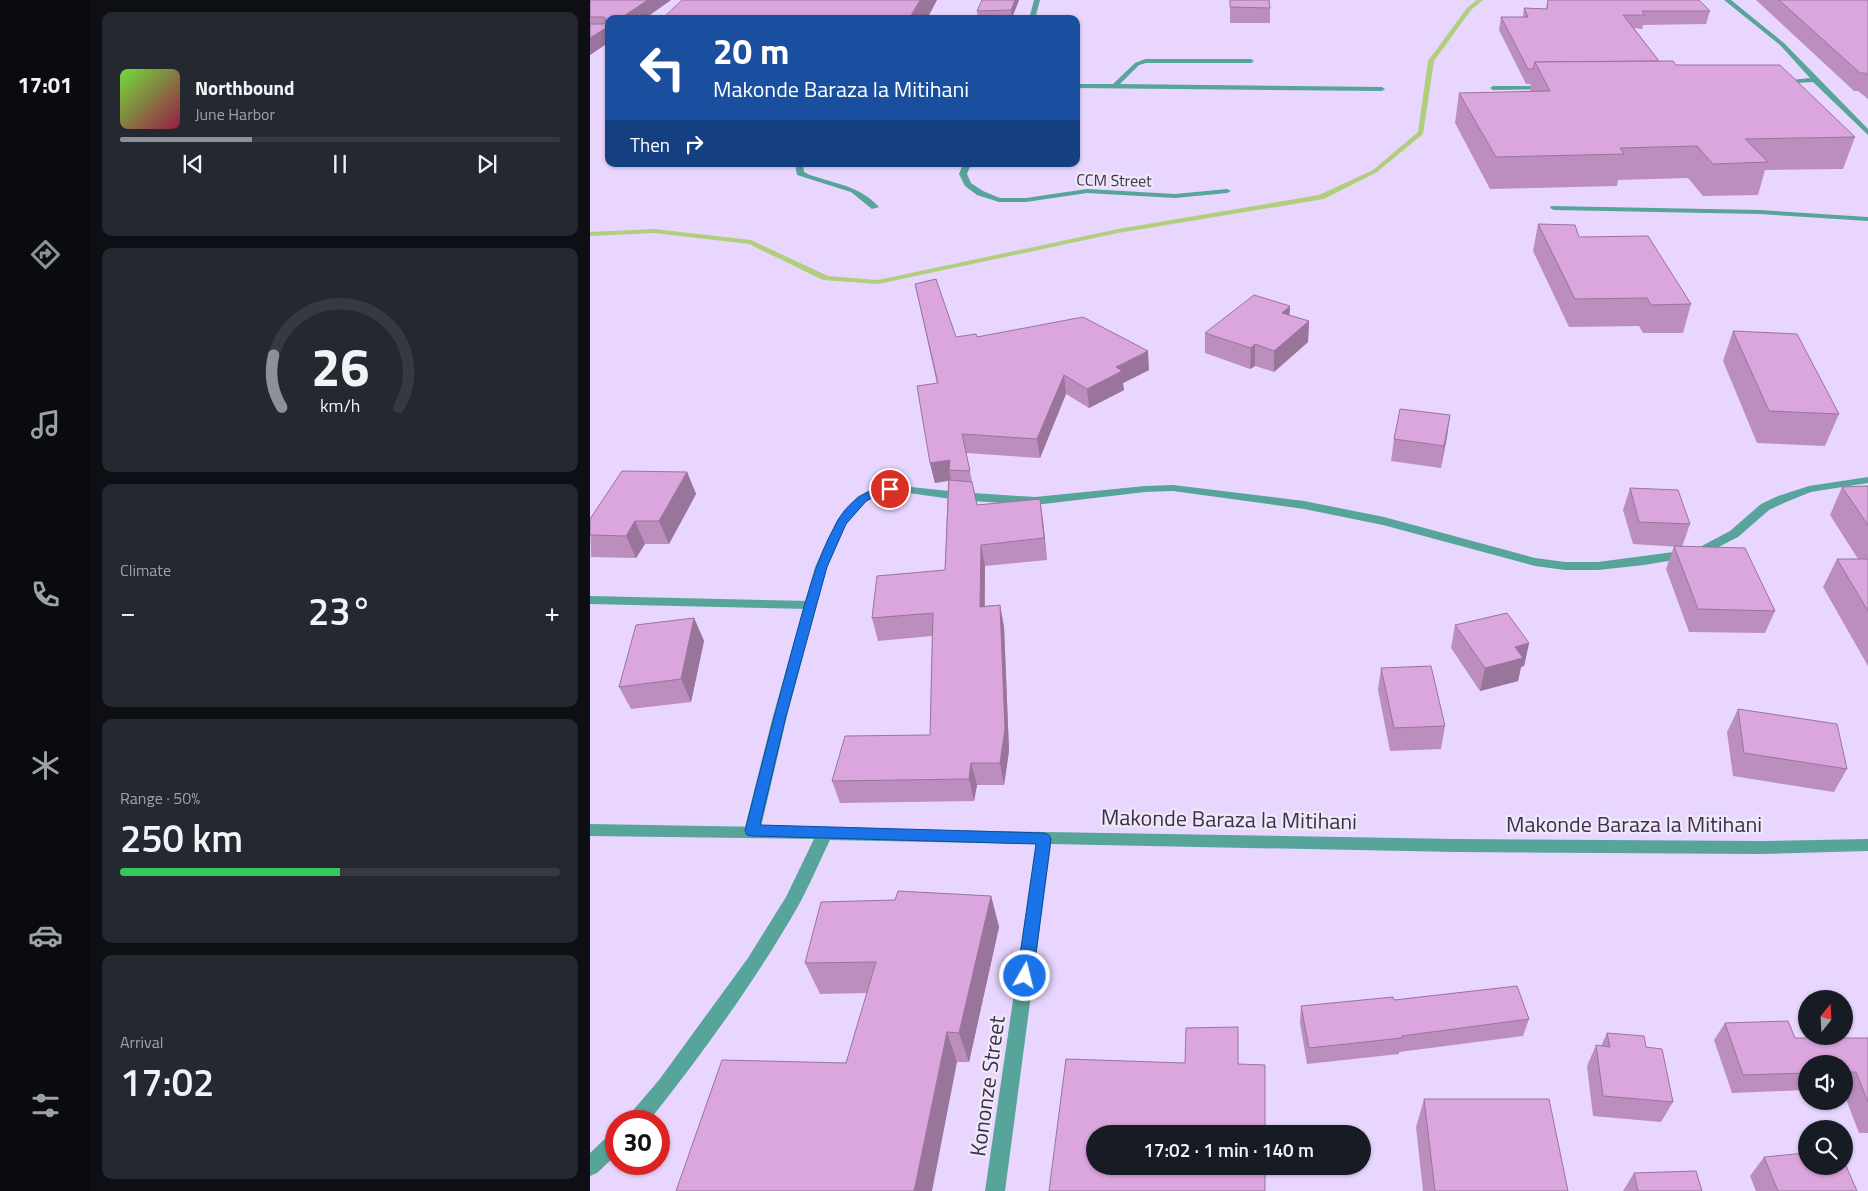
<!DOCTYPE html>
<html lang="en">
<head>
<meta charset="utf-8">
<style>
  :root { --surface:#171b24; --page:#242831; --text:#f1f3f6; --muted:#9ea1a6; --line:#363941; --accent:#8c9099 }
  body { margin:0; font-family:"Titillium Web",sans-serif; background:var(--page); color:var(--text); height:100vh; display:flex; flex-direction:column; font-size:19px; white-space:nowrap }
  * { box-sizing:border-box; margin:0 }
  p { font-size:16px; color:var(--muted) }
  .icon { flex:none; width:28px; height:28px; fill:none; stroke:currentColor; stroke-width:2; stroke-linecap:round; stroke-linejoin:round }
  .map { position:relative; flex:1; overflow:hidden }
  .panel { display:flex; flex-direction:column; gap:12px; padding:12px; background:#0d0f14; width:500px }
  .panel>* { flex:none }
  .top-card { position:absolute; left:15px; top:15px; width:475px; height:152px; border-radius:10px; box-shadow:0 1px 4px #0004; background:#1a4fa0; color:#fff; overflow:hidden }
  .needle { width:32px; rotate:18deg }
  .controls { position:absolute; left:1208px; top:990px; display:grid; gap:10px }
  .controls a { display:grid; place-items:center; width:55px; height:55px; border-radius:50%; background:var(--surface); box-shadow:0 1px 4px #0004; font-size:25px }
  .speed { position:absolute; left:15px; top:1110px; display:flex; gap:10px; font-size:25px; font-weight:700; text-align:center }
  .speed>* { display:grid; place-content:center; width:65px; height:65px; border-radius:50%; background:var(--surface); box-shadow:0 1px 4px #0004; line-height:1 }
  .speed .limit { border:8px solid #d22; background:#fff; color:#111 }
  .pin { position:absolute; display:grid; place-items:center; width:42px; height:42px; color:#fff; margin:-21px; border:2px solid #fff; border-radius:50%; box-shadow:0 1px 5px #0007 }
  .me { position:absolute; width:55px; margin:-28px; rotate:8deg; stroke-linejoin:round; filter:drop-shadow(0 0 4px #0008) }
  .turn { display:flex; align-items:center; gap:18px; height:105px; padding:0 25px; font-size:22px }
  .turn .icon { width:65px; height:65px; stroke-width:2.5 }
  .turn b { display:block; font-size:35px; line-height:42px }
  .then { display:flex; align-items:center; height:48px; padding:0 25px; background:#0003; gap:10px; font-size:19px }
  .big { font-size:38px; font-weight:600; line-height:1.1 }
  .panel .tile { flex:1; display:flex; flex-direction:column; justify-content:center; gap:8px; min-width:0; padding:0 18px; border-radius:10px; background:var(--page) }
  .panel .dial { align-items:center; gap:0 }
  .dial svg { height:130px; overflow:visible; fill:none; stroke:var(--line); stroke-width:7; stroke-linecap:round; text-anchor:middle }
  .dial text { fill:var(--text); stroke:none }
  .song { display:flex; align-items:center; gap:15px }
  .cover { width:60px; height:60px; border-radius:8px; background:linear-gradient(135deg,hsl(100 70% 55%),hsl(340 70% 35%)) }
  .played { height:5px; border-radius:2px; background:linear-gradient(90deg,var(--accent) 30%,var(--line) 30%) }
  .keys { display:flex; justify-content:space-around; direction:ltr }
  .heat { display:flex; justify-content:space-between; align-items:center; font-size:28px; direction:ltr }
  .charge { height:8px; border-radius:4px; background:linear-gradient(90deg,#34c759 50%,var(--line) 0) }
  .trip { position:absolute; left:496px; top:1125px; width:285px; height:50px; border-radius:25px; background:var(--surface); box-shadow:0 1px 4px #0004; font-weight:600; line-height:50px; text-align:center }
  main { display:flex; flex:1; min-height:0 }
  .tabs { display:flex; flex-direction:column; width:90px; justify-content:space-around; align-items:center; background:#090b0e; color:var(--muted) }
  .tabs .icon { width:35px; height:35px }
  .tabs .on { color:var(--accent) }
  .tabs b { font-size:22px; color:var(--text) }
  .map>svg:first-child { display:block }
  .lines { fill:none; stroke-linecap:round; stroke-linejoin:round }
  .stream { fill:#b0ce7b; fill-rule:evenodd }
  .service { fill:#57a49a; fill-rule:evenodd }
  .minor { fill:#57a49a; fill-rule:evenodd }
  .wall { fill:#bc8ebe }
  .shaded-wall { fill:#99749b }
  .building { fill:#dba5dd; stroke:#99749b }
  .route { fill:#1a73e8; stroke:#114b97 }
  .labels { text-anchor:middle; stroke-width:4.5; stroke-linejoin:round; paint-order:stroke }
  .far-street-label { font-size:16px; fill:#3c304b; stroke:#efe9f7 }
  .near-street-label { font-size:22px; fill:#3c304b; stroke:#efe9f7 }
</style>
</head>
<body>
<main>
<nav class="tabs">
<b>17:01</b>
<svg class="icon on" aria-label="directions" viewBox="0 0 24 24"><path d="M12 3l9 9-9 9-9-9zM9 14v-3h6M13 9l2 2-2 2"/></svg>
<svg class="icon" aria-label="music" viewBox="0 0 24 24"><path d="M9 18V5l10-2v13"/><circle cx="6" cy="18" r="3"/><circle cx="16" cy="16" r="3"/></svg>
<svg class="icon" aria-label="phone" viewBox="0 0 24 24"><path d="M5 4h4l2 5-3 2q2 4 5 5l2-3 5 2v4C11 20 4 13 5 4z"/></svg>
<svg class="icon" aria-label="climate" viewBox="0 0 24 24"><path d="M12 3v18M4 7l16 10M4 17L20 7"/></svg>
<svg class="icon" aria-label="car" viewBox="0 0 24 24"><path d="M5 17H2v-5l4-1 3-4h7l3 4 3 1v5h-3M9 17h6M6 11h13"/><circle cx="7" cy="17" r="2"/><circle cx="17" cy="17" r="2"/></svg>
<svg class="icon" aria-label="filters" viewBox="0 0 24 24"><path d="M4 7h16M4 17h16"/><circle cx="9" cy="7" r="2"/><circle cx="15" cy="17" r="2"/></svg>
</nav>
<section class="panel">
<div class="tile">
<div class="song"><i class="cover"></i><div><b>Northbound</b><p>June Harbor</p></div></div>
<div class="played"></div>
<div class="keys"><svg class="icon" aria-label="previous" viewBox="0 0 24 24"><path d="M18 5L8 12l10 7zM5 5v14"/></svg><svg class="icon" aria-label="pause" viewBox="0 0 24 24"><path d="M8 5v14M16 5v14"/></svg><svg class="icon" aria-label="next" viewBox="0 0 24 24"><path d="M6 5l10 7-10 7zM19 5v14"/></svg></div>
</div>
<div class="tile dial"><svg viewBox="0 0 100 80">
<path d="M14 69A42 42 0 1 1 86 69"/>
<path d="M14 69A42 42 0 0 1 9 37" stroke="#8c9099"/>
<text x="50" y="56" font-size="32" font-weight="700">26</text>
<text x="50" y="72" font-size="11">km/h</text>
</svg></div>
<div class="tile"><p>Climate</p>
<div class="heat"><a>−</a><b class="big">23°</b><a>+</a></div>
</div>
<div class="tile"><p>Range · 50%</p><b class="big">250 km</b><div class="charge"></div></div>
<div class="tile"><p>Arrival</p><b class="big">17:02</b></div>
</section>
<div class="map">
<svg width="1278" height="1191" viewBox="0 0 1278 1191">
  <rect width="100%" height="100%" fill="#e8d6ff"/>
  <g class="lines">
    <!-- stream -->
    <polygon class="stream" points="887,0 893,0 881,10 844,61 833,134 787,172 734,199 528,233 288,284 233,280 159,244 64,233 0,236 0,232 64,229 161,240 238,276 288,280 528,229 729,195 783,170 828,132 838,61 877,8"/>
    <!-- service -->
    <g class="service">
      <polygon points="444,0 450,0 445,19 439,19"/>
      <polygon points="1134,0 1141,0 1194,43 1278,129 1278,135 1223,82 1190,84 1189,83 1192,81 1220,78 1190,45"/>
      <polygon points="555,59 661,59 664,61 661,63 556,63 549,65 530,84 792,87 795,89 792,91 486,88 486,84 523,84 545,63"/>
      <polygon points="957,86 959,87 959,89 903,90 900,88 903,86"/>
      <path d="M 205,164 L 213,164 L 214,172 L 220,175 C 246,184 270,186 289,207 L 282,209 L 261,192 L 207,175 Z"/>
      <polygon points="373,164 381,164 377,174 381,183 393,191 410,198 436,198 497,189 585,194 637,189 641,191 637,193 585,198 497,193 436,202 409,202 387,195 375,186 369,174"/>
      <polygon points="961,206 1170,210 1278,217 1278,221 1170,214 964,210 960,208"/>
      <polygon points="1278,477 1278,483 1221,492 1196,502 1179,510 1148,537 1113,555 1054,565 1008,570 975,570 945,566 793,525 714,509 583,491 555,492 445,505 368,500 312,492 289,494 276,502 256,524 237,567 197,716 170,831 167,835 162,837 157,835 154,831 183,716 225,567 247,520 268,496 282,489 312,486 368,492 445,497 555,486 583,485 714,501 794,517 945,558 975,562 1008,562 1106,549 1140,531 1171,504 1188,496 1219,486"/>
    </g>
    <!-- minor -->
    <g class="minor">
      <polygon points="0,596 219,601 225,605 219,609 0,604"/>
      <path d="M 0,824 L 865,839 L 1170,841 L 1278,839 L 1278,851 L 1170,854 L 865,852 L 461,844 L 415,1191 L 395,1191 L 446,844 L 240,840 C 229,862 219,887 207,908 C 164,983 112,1054 59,1121 L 38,1121 L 40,1114 L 69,1080 L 158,958 L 196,897 L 224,839 L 0,836 Z"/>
      <polygon points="26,1133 26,1155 7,1173 0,1176 0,1153 19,1135"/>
    </g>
  </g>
  <!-- wall -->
  <g class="wall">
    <polygon points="0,0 81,0 54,19 19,19 19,42 0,55"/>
    <polygon points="429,0 422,18 388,18 387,11"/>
    <polygon points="640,0 680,8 680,23 640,23"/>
    <polygon points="958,0 1109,0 1120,11 1116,24 1053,25 1052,29 1044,28 1069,61 1086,65 1265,137 1253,169 1175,170 1168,195 1113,196 1098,178 1028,180 1027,186 900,189 865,123 869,93 940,92 941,84 936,84 909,30 911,17 933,17 934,8 956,9"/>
    <polygon points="1166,0 1278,0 1278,99 1268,91 1264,91"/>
    <polygon points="948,224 989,237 1101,304 1093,333 1053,333 1049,326 979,327 943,251"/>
    <polygon points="325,284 366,337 387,337 559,370 533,383 534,390 499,408 476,394 450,458 376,453 387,505 453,521 457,560 395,566 395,606 410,605 414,627 419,751 414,785 387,785 384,801 250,803 242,781 340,735 342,636 288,641 282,618 355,570 358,481 345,483 340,463 347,384"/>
    <polygon points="700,306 699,315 719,321 718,342 684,372 665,366 660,369 615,353 615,333"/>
    <polygon points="1143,331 1249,414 1235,446 1167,443 1133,361"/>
    <polygon points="860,415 851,468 801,461 804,439"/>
    <polygon points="97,472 106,494 79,544 55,544 46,558 1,557 0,519"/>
    <polygon points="1278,486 1278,666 1233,587 1247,559 1268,559 1240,515 1252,487"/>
    <polygon points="1040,488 1100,524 1092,547 1185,611 1175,633 1099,632 1076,569 1084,546 1091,547 1043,544 1033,510"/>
    <polygon points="104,618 114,641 101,702 41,709 29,687"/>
    <polygon points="865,625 939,643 934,666 931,667 928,681 890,691 861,648"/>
    <polygon points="791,668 855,726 851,749 800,751 788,690"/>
    <polygon points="1148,709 1257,769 1244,792 1143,776 1137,732"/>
    <polygon points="401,896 409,927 379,1062 367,1062 256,1063 277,993 230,994 215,963 305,900"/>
    <polygon points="804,1000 939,1019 933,1036 809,1052 809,1054 717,1064 710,1023 711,1006"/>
    <polygon points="1135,1023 1205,1038 1278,1038 1278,1133 1269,1133 1254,1094 1254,1064 1216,1064 1216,1090 1142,1093 1124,1040"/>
    <polygon points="1017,1033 1056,1047 1083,1102 1071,1122 1003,1116 997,1066 1006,1045 1011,1046"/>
    <polygon points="834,1099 978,1191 833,1191 826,1127"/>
    <polygon points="1174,1157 1267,1191 1166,1191 1160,1176"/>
    <polygon points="1044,1173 1112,1191 1033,1191"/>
  </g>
  <!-- shaded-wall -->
  <g class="shaded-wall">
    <polygon points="58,0 81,0 54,19 29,19"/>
    <polygon points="330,0 347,0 337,19 319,19"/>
    <polygon points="425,0 429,0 422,18 421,10"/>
    <polygon points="19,26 19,42 0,55 0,38"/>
    <polygon points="700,306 699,327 692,313"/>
    <polygon points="719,321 718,342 684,372 684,351"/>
    <polygon points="665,344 665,366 660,369 661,348"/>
    <polygon points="558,351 559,370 533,383 534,390 499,408 497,389 526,367"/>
    <polygon points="474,375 476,394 450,458 447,439"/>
    <polygon points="860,415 857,437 851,468 854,446"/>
    <polygon points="360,460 359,470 361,480 345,483 340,463"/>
    <polygon points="97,472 106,494 79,544 69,521"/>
    <polygon points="450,499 453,521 457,560 454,538"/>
    <polygon points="45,521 55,544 46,558 36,536"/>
    <polygon points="391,545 395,566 394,629 390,607"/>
    <polygon points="410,605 414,627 419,751 414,785 410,763"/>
    <polygon points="104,618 114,641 101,702 91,679"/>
    <polygon points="939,643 934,666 931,667 928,681 890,691 895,668 925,647"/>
    <polygon points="381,763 387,785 384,801 379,779"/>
    <polygon points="401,896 409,927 379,1062 369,1033"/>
    <polygon points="357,1032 367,1062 342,1191 324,1191"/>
  </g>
  <!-- building -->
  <g class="building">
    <polygon points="0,0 58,0 29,19 19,19 19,26 0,38 0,24 14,24 16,19 14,17 0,17"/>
    <polygon points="92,0 330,0 319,19 72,19"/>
    <polygon points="392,0 425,0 421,10 387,11"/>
    <polygon points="640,0 679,0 680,8 640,7"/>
    <polygon points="958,0 1109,0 1120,11 1052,11 1055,15 1033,15 1069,61 945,62 943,69 938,69 911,17 938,17 934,8 957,9"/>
    <polygon points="1189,0 1278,0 1278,75 1275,73 1270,73"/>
    <polygon points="1083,61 1086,65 1190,65 1265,137 1155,139 1178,162 1123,164 1107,146 1030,148 1034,154 906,157 869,93 960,91 945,62"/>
    <polygon points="948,224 985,225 989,237 1058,236 1101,304 1061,305 1057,298 985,299"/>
    <polygon points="346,279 366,337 386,334 387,337 493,317 558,351 526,367 532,371 497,389 474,375 447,439 372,434 380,471 359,470 360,460 340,463 327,386 348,383 325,284"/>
    <polygon points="664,295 700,306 692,313 719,321 684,351 665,344 661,348 615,333"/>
    <polygon points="1143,331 1207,334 1249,414 1179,411"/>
    <polygon points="810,409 860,415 854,446 804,439"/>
    <polygon points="32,471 97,472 69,521 45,521 36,536 0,535 0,519"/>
    <polygon points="359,480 382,482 387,505 450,499 454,538 391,545 390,607 410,605 415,729 410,763 381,763 379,779 242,781 255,736 340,735 343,613 282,618 287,576 355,570"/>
    <polygon points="1278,486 1278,525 1252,487"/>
    <polygon points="1040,488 1088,490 1100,524 1049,522"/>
    <polygon points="1084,546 1155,548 1185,611 1108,609"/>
    <polygon points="1247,559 1278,559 1278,611"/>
    <polygon points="917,613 939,643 925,647 933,658 895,668 865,625"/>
    <polygon points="104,618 91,679 29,687 46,625"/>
    <polygon points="841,666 855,726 804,728 791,668"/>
    <polygon points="1148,709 1247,724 1257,769 1154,753"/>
    <polygon points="308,891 401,896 369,1033 357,1032 324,1191 86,1191 132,1060 256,1063 286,962 215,963 231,902 305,900"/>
    <polygon points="927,986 939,1019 812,1036 812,1038 719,1048 711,1006 803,997 804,1000"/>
    <polygon points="1198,1021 1205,1038 1278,1038 1278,1102 1266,1072 1254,1072 1254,1064 1216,1064 1216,1073 1153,1075 1135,1023"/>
    <polygon points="648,1027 648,1064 675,1065 675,1134 505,1134 505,1166 675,1166 675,1191 459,1191 476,1059 595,1063 596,1028"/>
    <polygon points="1017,1033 1054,1036 1056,1047 1072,1049 1083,1102 1013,1096 1006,1045 1020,1047"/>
    <polygon points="834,1099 959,1099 978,1191 845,1191"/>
    <polygon points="1216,1153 1216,1166 1254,1166 1254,1161 1267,1191 1188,1191 1174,1157"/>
    <polygon points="1106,1171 1112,1191 1048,1191 1044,1173"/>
  </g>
  <!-- route -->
  <path class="route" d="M 300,486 L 305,489 L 303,491 L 289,494 L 276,501 L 256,524 L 237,567 L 196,716 L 170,825 L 454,833 L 459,835 L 461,839 L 443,976 L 440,981 L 435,983 L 429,981 L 427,976 L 446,844 L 162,836 L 157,835 L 155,831 C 171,766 188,702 205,639 C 216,600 226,559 246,524 C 257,502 276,489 300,486 Z"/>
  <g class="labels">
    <!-- far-street labels -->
    <g class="far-street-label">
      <text transform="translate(524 180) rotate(1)" y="6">CCM Street</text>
    </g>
    <!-- near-street labels -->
    <g class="near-street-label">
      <text transform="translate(639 819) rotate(1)" y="8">Makonde Baraza la Mitihani</text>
      <text x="1044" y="832">Makonde Baraza la Mitihani</text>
      <text transform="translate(397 1086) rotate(-82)" y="8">Kononze Street</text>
    </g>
  </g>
</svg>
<div class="controls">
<a><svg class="needle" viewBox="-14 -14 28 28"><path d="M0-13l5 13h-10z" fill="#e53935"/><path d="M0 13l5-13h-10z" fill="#9ea1a6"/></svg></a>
<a><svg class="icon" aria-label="sound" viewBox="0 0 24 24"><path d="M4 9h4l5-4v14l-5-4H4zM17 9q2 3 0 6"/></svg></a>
<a><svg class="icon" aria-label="search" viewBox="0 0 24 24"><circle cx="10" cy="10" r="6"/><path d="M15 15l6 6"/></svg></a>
</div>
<div class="speed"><div class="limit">30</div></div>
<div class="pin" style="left:300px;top:489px;background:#d93025"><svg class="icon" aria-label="arrive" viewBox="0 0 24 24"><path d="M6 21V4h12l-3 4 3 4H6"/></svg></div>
<svg class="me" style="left:435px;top:976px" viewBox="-20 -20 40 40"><circle r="17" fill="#1a73e8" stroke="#fff" stroke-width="3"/><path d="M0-11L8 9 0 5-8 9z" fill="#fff"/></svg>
<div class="trip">17:02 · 1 min · 140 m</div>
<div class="top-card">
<div class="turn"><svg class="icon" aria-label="left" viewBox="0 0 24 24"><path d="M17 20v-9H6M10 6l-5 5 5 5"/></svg><div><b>20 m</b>Makonde Baraza la Mitihani</div></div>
<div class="then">Then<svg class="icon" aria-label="right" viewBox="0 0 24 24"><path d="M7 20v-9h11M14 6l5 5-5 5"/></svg></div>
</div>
</div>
</main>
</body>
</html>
